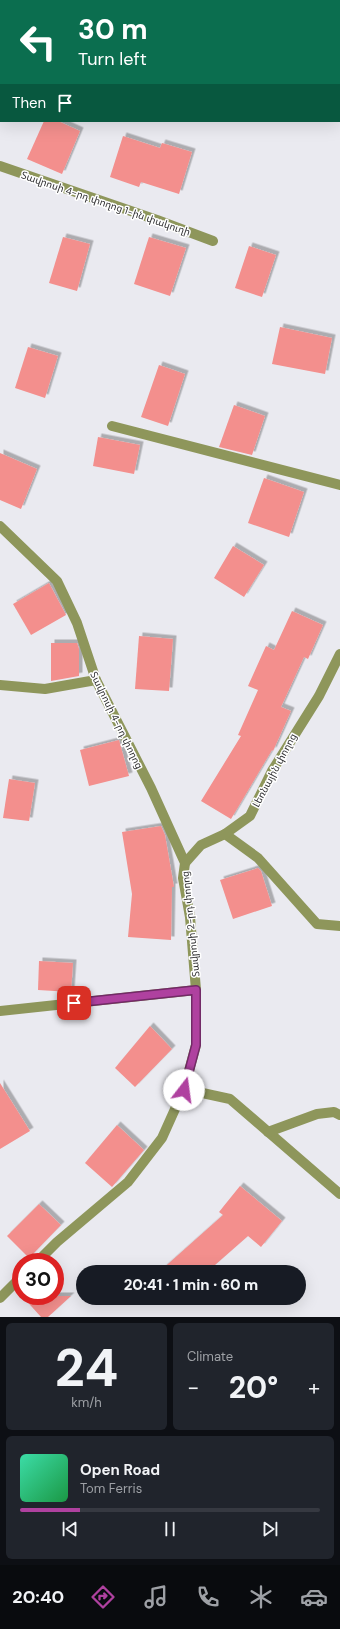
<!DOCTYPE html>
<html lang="en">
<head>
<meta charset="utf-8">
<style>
  :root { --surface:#171b24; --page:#20242c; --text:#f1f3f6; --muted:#9ea1a6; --line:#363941; --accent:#af419f }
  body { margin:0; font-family:"DM Sans","Noto Sans Armenian",sans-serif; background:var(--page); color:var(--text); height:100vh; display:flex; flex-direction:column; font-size:15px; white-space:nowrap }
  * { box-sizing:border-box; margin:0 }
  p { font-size:13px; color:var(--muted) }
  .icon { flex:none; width:22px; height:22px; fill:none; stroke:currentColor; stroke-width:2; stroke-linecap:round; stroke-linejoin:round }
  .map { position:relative; height:1317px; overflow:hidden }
  .details { display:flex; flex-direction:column; gap:6px; padding:6px; background:#0d0f14; flex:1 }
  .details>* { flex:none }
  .top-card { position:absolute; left:0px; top:0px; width:340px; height:122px; box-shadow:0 4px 16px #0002; background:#0b6e4f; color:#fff; overflow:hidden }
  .speed { position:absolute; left:12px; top:1253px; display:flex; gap:8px; font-size:20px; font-weight:700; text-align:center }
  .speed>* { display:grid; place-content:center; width:52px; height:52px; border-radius:50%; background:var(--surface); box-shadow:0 4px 16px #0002; line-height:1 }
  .speed .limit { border:6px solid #d22; background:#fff; color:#111 }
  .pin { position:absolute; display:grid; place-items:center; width:34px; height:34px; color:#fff; margin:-17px; border-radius:8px; box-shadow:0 2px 6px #0006 }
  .me { position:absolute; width:44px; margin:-22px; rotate:15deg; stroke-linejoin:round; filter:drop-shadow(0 0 3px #0008) }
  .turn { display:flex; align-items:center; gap:14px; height:84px; padding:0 12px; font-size:18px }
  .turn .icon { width:52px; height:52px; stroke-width:2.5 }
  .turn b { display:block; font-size:28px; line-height:34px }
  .then { display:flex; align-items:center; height:38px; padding:0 12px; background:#0003; gap:8px; font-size:15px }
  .big { font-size:30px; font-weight:800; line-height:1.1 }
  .details .tile { flex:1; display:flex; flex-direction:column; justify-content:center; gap:6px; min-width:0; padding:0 14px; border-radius:6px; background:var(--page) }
  .details .dial { align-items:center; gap:0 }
  .dial b { font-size:52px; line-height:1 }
  .song { display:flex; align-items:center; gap:12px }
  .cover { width:48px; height:48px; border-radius:6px; background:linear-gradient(135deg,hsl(160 70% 55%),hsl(140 70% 35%)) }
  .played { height:4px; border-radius:2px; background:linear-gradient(90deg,var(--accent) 20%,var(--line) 20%) }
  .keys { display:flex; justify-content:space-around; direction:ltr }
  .heat { display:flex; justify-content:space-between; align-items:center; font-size:22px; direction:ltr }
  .details .tiles { flex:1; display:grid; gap:6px; grid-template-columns:1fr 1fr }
  .tile:last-child { grid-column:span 2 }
  .trip { position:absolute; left:76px; top:1265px; width:230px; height:40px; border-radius:20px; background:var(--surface); box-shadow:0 4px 16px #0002; font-weight:800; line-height:40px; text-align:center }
  .dock { display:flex; height:64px; justify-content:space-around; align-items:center; background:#090b0e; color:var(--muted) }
  .dock .icon { width:28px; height:28px }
  .dock .on { color:var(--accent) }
  .dock b { font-size:18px; color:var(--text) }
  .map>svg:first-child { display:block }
  .building { fill:#f38f8d; filter:url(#shadow) }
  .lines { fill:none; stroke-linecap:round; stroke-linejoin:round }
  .minor { stroke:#8e965b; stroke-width:10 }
  .route-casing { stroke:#722a67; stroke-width:10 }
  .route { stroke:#af419f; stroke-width:7 }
  .labels { text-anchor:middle; stroke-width:3; stroke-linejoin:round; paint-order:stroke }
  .street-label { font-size:10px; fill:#323234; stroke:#fff }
</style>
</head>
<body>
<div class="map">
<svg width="340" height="1317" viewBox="0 0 340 1317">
  <defs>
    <filter id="shadow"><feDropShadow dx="3.5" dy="-3.5" stdDeviation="0" flood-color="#0004"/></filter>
  </defs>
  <rect width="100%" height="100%" fill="#eaeaf0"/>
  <!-- building -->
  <g class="building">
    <polygon points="44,121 58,121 80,131 62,174 27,159"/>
    <polygon points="123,136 160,148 162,143 192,152 179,194 141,182 139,187 110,177"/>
    <polygon points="63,237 90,244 77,291 49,283"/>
    <polygon points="149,237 186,248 170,296 134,284"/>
    <polygon points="249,246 276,255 262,297 235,288"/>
    <polygon points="280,327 332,338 325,374 272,364"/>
    <polygon points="28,347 58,356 45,398 15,388"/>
    <polygon points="159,365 185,374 168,426 141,417"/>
    <polygon points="234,405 265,416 252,455 219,447"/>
    <polygon points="98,437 140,445 134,474 93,466"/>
    <polygon points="0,453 37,469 21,509 0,500"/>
    <polygon points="264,478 304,492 289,537 248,523"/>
    <polygon points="233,546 264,565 244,597 214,578"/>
    <polygon points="49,583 66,615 31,635 13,604"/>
    <polygon points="292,611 323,625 308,659 304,657 281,707 291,711 273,751 272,750 231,819 201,801 241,736 238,735 258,690 248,686 266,646 274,650"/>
    <polygon points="139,636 173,639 169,691 135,689"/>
    <polygon points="51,643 77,643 79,649 79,676 51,681"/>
    <polygon points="119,740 129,776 89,786 80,750"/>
    <polygon points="9,779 35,783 29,821 3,818"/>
    <polygon points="161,826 165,835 174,887 172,887 171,940 128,937 132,894 122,832"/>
    <polygon points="258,868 261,871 272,906 233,919 220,880"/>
    <polygon points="39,961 73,963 71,992 38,990"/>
    <polygon points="150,1026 172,1049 135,1087 115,1068"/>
    <polygon points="0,1083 30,1131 0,1149"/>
    <polygon points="117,1125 144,1150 112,1187 85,1163"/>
    <polygon points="240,1186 282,1221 261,1247 248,1236 207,1272 159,1272 223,1215 219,1212"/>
    <polygon points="39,1204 61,1225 29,1258 7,1236"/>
    <polygon points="22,1296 71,1296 48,1317 41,1317"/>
  </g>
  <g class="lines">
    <!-- minor -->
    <g class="minor">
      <polyline points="148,0 150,1"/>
      <polyline points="4,1 4,0"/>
      <polyline points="0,11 1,8"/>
      <polyline points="339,86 340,87"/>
      <polyline points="0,166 157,220 213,241"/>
      <polyline points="112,426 340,485"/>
      <polyline points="0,526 57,581 77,623 96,680 151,788 185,863 183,878 190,917 196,990 196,1045 184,1089 162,1138 128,1182 57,1242 37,1262"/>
      <polyline points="0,685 45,689 96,680"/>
      <polyline points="225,834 258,858 317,924 340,926"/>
      <polyline points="185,863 201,845 225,834 250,816 272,771 319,696 340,654"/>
      <polyline points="0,1011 196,990"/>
      <polyline points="184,1089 230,1099 340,1194"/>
      <polyline points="268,1132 317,1114 334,1112 340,1115"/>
      <polyline points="0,1298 21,1277"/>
    </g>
  </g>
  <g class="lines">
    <defs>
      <polyline id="route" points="74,1003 196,990 196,1045 184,1090"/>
    </defs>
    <!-- route casing -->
    <use href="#route" class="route-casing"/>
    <!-- route -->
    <use href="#route" class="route"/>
  </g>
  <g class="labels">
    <!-- street labels -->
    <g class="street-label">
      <text transform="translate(106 203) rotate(19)" y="4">Տավրոսի 4-րդ փողոց 1-ին փակուղի</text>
      <text transform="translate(117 720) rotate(64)" y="4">Տավրոսի 4-րդ փողոց</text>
      <text transform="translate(274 770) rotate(-62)" y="4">Լեռնային փողոց</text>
      <text transform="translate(190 924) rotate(-96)" y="4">Տավրոսի 2-րդ փողոց</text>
    </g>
  </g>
</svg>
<div class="speed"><div class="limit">30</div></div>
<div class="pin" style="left:74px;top:1003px;background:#d93025"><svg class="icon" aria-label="arrive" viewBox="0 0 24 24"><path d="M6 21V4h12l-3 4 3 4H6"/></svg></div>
<svg class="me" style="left:184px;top:1090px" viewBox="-20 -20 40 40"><circle r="19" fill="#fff"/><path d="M0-13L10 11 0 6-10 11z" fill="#af419f"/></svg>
<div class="trip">20:41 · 1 min · 60 m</div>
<div class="top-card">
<div class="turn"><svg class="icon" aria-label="left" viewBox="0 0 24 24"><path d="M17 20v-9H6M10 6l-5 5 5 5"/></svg><div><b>30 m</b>Turn left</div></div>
<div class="then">Then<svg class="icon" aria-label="arrive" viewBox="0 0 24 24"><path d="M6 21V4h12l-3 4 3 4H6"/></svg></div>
</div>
</div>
<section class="details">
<div class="tiles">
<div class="tile dial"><b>24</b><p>km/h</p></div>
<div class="tile"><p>Climate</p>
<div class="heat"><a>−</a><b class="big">20°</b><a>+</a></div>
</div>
<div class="tile">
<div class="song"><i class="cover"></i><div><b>Open Road</b><p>Tom Ferris</p></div></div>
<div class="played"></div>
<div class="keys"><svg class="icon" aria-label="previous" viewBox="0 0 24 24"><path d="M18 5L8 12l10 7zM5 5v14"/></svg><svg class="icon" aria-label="pause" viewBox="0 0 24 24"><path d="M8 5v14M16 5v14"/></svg><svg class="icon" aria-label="next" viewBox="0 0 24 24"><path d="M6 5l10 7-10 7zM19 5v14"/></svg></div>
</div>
</div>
</section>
<nav class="dock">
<b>20:40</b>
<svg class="icon on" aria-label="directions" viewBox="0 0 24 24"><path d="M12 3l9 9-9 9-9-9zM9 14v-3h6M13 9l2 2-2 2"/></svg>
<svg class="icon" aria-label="music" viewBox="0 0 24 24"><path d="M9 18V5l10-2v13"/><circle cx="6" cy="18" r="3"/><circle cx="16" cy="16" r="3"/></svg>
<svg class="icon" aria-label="phone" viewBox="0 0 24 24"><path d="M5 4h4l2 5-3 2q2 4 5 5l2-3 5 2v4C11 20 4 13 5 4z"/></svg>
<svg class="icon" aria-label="climate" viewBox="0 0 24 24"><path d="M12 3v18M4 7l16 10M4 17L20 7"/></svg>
<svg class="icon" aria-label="car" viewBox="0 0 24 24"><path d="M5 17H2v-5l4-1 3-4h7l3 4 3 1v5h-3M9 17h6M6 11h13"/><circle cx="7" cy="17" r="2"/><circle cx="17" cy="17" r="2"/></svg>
</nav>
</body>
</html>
